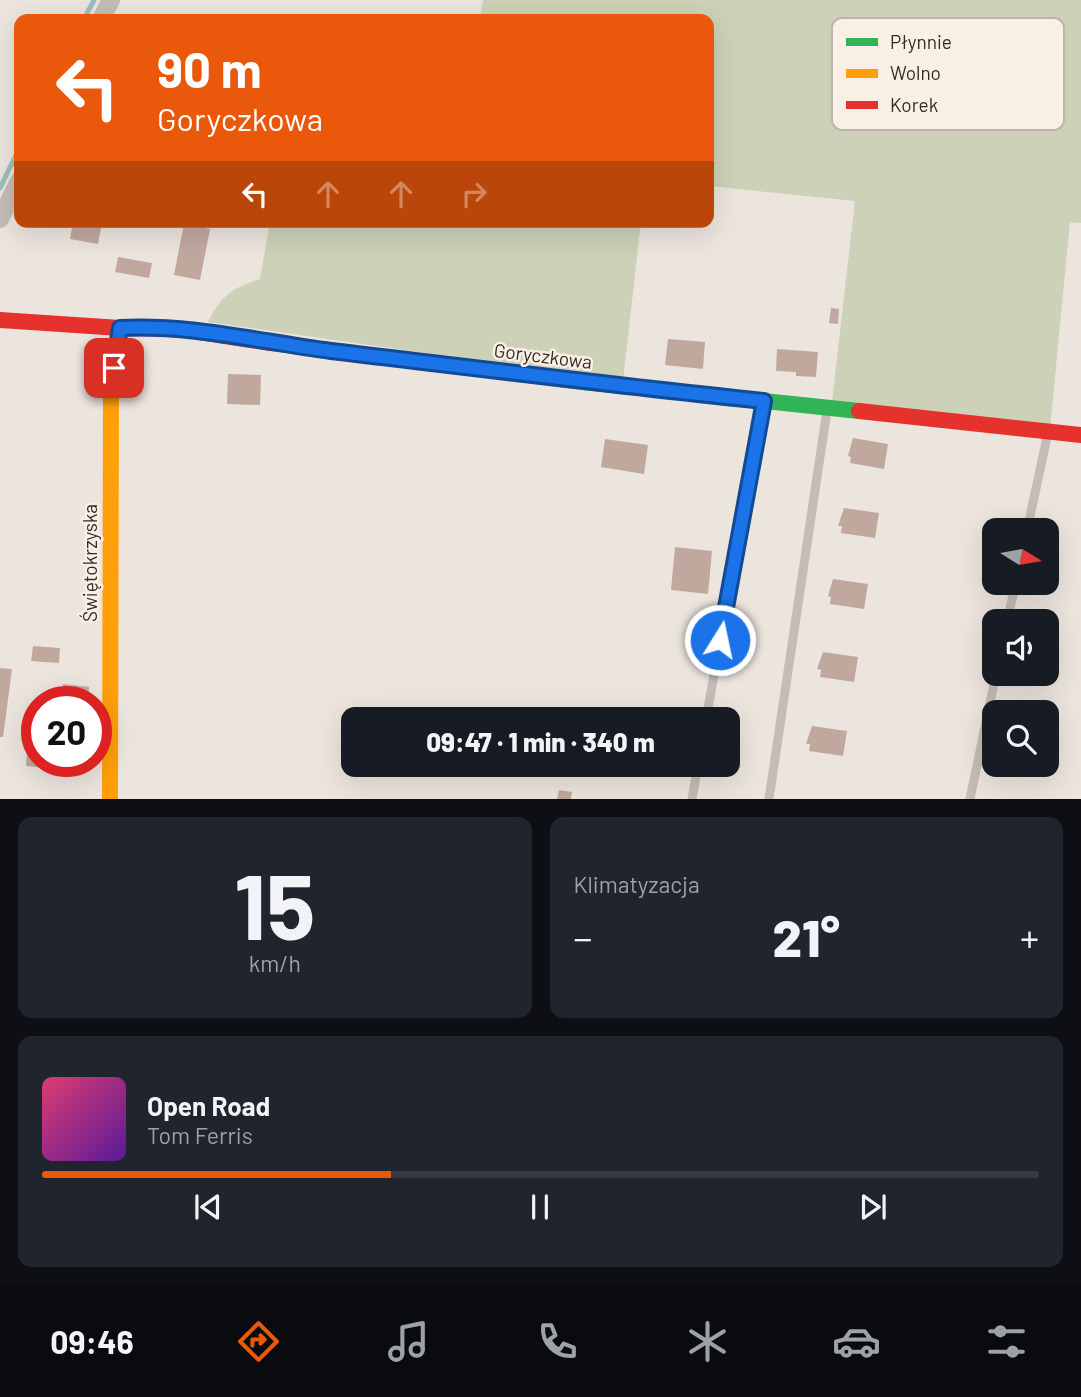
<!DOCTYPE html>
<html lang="pl">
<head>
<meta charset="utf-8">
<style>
  :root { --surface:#171b24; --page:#20242c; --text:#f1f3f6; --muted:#9ea1a6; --line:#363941; --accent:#ea580c }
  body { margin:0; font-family:Barlow,sans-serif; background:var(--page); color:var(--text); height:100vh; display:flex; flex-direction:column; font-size:26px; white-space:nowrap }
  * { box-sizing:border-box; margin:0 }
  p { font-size:23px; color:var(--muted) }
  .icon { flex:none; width:38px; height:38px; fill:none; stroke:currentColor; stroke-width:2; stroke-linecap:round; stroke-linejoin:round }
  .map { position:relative; height:799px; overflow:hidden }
  .panel { display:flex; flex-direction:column; gap:18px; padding:18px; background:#0d0f14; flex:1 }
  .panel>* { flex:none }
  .top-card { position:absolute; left:14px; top:14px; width:700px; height:214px; border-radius:14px; box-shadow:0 7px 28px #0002; background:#ea580c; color:#fff; overflow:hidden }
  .needle { width:46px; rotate:101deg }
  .buttons { position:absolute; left:982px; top:518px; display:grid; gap:14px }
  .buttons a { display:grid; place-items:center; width:77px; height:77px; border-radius:14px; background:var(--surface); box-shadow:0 7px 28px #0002; font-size:35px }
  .speed { position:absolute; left:21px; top:686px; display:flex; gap:14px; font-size:35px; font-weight:700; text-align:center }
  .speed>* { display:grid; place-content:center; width:91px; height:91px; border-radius:50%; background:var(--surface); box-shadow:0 7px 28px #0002; line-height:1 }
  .speed .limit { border:10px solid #d22; background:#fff; color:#111 }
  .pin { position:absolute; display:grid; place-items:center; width:60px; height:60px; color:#fff; margin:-30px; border-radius:14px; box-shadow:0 4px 10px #0006 }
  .me { position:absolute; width:77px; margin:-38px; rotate:10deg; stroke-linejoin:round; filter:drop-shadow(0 0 5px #0008) }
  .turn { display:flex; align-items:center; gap:24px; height:147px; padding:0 28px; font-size:32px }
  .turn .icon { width:91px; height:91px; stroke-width:2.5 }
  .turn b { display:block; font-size:49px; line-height:60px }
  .lanes { display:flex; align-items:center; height:66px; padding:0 28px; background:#0003; justify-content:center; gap:35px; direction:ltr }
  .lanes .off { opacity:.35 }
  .big { font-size:52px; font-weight:800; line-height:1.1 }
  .panel .widget { flex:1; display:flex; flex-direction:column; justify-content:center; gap:10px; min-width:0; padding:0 24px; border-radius:14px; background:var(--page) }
  .panel .dial { align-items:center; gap:0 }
  .dial b { font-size:91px; line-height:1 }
  .song { display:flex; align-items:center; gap:21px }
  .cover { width:84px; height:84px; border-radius:10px; background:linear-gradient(135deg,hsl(340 70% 55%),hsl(270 70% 35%)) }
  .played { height:7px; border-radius:4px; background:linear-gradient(90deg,var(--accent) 35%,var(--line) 35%) }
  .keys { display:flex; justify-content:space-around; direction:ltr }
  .heat { display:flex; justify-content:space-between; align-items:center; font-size:38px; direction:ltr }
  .panel .tiles { flex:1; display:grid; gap:18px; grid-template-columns:1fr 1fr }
  .widget:last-child { grid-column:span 2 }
  .trip { position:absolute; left:341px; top:707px; width:399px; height:70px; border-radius:14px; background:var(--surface); box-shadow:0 7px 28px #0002; font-weight:800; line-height:70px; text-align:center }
  .tabs { display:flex; height:112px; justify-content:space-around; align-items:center; background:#090b0e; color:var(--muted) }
  .tabs .icon { width:49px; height:49px }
  .tabs .active { color:var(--accent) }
  .tabs b { font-size:32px; color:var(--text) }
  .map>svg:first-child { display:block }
  .green { fill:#cdd1b7 }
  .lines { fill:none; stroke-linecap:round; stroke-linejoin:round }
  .stream { stroke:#99bfbe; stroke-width:5 }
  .building { fill:#c1a89f }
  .lane { stroke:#c4bdb7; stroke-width:9 }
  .street { stroke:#c4bdb7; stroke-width:18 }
  .fast { stroke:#30b455; stroke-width:16 }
  .slow { stroke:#ff9f0a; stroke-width:16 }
  .jam { stroke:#e5322d; stroke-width:16 }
  .route-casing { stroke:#114b97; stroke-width:18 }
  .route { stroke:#1a73e8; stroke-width:12 }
  .labels { text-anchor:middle; stroke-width:5; stroke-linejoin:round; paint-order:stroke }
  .street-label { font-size:19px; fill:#352a26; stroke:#faefe4 }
  .key { fill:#faefe4; stroke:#bfb4ab; stroke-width:2 }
  .key-label { font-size:19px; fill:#352a26 }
</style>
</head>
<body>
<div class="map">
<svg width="1081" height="799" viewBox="0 0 1081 799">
  <rect width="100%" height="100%" fill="#ece5de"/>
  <!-- green -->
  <g class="green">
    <polygon points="483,0 1081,0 1081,223 1070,222 1050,428 832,401 855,201 709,186 709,19 480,19"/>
    <path d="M 270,222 L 641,222 L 623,381 L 208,322 C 221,296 232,288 260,279 Z"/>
  </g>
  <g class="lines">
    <!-- stream -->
    <g class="stream">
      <polyline points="84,19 94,0"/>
      <polyline points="0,188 19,149"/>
    </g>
  </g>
  <!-- building -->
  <g class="building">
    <polygon points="73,222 102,222 98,244 70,239"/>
    <polygon points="184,224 210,229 200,280 174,275"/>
    <polygon points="118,257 152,263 149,278 115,272"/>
    <polygon points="831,308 839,309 838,324 829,323"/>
    <polygon points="668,339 705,342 703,369 665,365"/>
    <polygon points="777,349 818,352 816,377 796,376 796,372 776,371"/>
    <polygon points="228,374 261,375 260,405 227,404"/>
    <polygon points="853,438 888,444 884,469 850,463 851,457 848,456"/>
    <polygon points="605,439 648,445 644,474 601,467"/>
    <polygon points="844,508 879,513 875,538 841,533 842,526 838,526"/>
    <polygon points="675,547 712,551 708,594 671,590"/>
    <polygon points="833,579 868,584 864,609 830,604 831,597 828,596"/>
    <polygon points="33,646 60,648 59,663 31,661"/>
    <polygon points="823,652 858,657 854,682 820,677 821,670 817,669"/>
    <polygon points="0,668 12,669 3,737 0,737"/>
    <polygon points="63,684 89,687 88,702 61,702"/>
    <polygon points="812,726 847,731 843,756 809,751 810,744 806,744"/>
    <polygon points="28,742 37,743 37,761 55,761 54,769 26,766"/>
    <polygon points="559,790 572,792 571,799 557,799"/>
  </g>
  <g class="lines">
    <!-- lane -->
    <g class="lane">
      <polyline points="1027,530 1048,433"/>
      <polyline points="1007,621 1016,583"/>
      <polyline points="706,719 763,404"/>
      <polyline points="692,799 698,765"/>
      <polyline points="769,799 827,410"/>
      <polyline points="970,799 996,674"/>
    </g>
    <!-- street -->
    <g class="street">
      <polyline points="101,19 111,0"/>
      <polyline points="0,219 19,181"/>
    </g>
    <!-- fast -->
    <polyline class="fast" points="270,343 584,382 859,411"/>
    <!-- slow -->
    <polyline class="slow" points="110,799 111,383 120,328"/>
    <!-- jam -->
    <g class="jam">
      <polyline points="0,320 120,328 180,329 270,343"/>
      <polyline points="859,411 1081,435"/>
    </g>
  </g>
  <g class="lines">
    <defs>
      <path id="route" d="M 114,368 L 120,328 C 190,324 261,342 331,351 C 475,368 619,386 764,401 L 720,640"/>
    </defs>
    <!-- route casing -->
    <use href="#route" class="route-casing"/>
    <!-- route -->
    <use href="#route" class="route"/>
  </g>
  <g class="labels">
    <!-- street labels -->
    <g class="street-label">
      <text transform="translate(543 356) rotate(7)" y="7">Goryczkowa</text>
      <text transform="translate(90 563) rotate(-90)" y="7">Świętokrzyska</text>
    </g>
  </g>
  <!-- legend -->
  <rect x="832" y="18" width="232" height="112" rx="10" class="key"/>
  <rect x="846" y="38" width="32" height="8" fill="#30b455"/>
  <rect x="846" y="69" width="32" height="9" fill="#ff9f0a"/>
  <rect x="846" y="101" width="32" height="8" fill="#e5322d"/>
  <g class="key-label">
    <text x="890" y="49">Płynnie</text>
    <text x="890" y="80">Wolno</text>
    <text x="890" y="112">Korek</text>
  </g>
</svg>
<div class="buttons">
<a><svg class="needle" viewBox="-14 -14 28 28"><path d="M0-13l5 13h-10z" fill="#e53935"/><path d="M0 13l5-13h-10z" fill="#9ea1a6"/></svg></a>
<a><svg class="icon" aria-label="sound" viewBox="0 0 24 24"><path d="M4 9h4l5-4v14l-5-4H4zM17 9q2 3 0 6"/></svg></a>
<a><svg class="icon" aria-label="search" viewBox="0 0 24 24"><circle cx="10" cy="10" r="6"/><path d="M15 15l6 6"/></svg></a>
</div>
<div class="speed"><div class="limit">20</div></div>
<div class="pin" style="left:114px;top:368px;background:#d93025"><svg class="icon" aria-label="arrive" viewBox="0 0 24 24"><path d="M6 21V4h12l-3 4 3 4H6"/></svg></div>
<svg class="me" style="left:720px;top:640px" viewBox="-20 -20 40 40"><circle r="17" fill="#1a73e8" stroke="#fff" stroke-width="3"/><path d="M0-11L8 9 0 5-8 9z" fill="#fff"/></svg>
<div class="trip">09:47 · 1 min · 340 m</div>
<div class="top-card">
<div class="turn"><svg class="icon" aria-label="left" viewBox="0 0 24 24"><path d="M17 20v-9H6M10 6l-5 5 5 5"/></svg><div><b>90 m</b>Goryczkowa</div></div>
<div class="lanes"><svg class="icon" aria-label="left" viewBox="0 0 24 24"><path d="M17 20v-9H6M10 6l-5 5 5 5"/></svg><svg class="icon off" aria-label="ahead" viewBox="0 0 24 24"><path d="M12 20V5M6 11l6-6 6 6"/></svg><svg class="icon off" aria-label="ahead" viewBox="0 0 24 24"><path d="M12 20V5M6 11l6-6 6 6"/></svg><svg class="icon off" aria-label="right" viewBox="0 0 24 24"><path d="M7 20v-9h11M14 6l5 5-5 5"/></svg></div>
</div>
</div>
<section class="panel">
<div class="tiles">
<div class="widget dial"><b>15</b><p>km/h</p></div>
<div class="widget"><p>Klimatyzacja</p>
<div class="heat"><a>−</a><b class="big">21°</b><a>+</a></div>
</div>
<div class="widget">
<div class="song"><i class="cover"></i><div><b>Open Road</b><p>Tom Ferris</p></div></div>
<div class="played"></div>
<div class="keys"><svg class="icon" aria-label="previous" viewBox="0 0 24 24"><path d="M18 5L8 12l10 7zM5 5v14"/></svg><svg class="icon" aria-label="pause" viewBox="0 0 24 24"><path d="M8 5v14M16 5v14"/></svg><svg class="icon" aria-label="next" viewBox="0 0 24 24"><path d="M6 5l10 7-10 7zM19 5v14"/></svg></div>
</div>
</div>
</section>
<nav class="tabs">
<b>09:46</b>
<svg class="icon active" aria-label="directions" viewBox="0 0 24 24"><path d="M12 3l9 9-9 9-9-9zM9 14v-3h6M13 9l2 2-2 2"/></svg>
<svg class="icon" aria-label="music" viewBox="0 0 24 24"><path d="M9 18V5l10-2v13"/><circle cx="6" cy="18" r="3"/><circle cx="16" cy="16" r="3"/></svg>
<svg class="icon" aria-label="phone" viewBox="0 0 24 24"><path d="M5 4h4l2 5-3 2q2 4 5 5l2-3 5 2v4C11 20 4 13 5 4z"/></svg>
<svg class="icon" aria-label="climate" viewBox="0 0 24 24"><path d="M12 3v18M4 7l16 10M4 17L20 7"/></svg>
<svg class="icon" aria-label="car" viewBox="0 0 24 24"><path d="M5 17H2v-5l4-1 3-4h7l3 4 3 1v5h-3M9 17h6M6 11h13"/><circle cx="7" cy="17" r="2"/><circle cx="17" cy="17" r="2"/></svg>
<svg class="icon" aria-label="filters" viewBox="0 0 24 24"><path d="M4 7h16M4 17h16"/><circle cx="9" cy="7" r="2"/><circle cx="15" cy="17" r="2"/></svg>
</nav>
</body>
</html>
